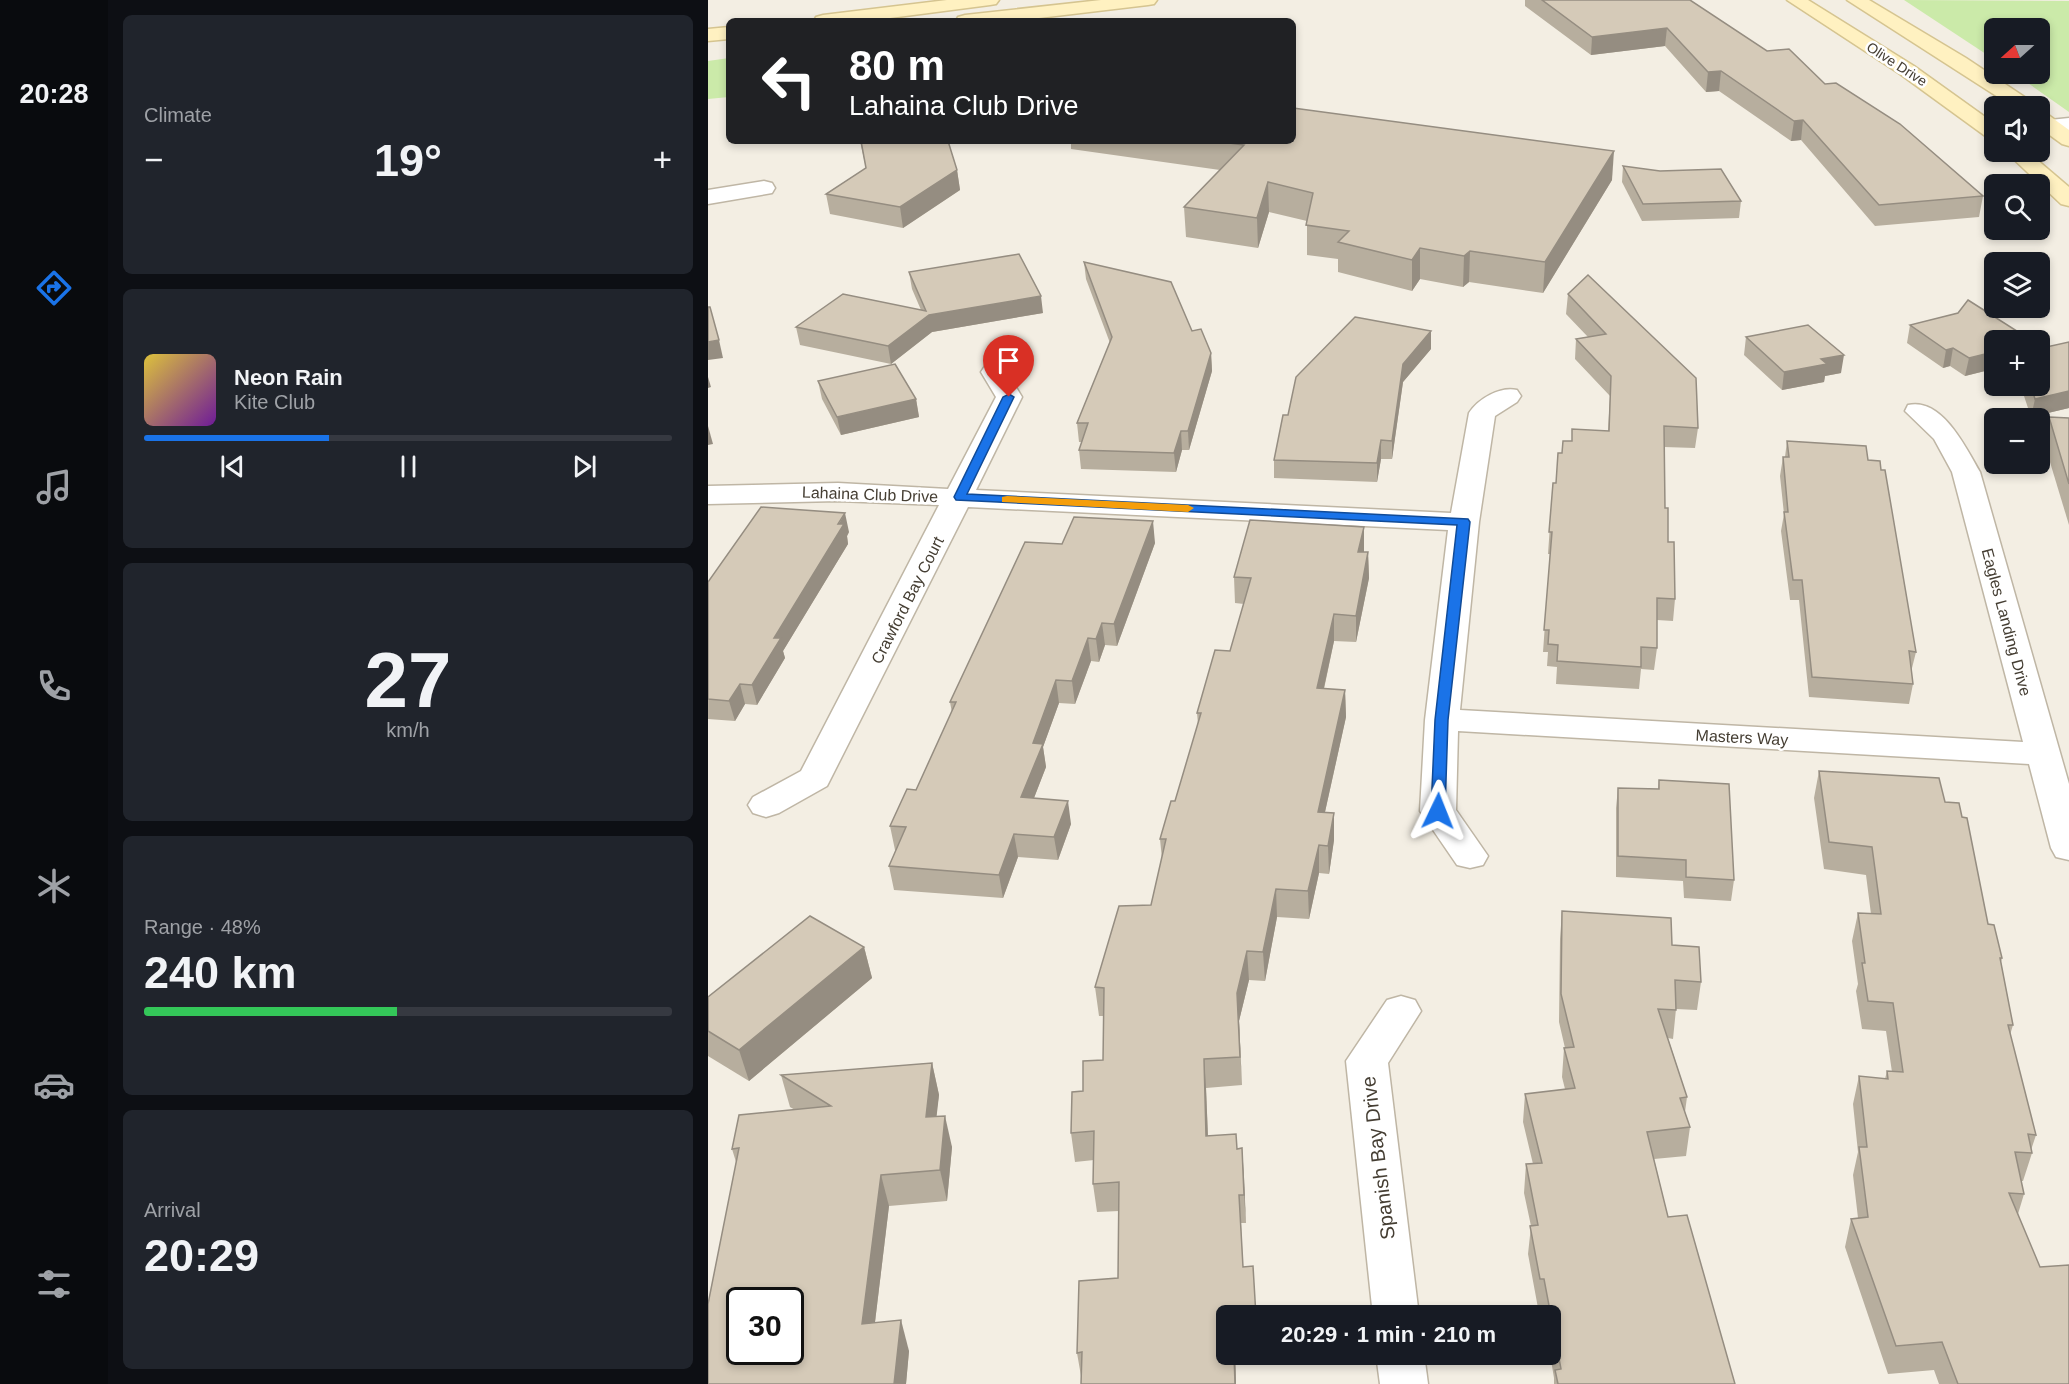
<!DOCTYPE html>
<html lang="en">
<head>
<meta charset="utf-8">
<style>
  :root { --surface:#171b24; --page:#20242c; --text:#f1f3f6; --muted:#9ea1a6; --line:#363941; --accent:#1a73e8 }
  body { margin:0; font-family:Arial,sans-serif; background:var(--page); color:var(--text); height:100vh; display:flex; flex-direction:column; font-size:22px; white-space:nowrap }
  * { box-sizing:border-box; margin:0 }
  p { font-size:20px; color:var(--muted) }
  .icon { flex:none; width:33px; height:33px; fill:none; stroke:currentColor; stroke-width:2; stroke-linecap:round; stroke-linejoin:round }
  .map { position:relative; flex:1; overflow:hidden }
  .details { display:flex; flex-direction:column; gap:15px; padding:15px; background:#0d0f14; width:600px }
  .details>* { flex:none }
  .guide { position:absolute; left:18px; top:18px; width:570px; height:126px; border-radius:9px; box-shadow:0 3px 9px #0003; background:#202124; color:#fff; overflow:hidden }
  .needle { width:39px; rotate:249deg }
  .tools { position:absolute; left:1276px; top:18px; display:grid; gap:12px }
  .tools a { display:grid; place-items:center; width:66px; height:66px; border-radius:9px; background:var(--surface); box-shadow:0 3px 9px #0003; font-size:30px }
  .speed { position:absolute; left:18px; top:1287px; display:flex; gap:12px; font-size:30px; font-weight:700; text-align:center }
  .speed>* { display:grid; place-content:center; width:78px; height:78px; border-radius:50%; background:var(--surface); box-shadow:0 3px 9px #0003; line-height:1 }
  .speed .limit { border:3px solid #111; border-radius:9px; background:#fff; color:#111 }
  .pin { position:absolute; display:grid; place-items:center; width:51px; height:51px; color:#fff; margin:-62px -26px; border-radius:50% 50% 50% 0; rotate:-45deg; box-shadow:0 0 6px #0007 }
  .pin .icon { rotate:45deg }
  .me { position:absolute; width:66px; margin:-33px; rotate:2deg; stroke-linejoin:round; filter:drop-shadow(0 0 4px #0008) }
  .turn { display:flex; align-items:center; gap:21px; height:126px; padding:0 24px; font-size:27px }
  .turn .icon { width:78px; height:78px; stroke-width:2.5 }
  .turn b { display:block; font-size:42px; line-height:51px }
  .big { font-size:45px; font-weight:700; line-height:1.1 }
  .details .tile { flex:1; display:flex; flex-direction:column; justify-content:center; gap:9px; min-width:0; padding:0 21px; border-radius:9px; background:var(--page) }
  .details .dial { align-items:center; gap:0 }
  .dial b { font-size:78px; line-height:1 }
  .song { display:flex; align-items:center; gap:18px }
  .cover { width:72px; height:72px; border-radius:9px; background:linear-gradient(135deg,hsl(50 70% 55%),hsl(280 70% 35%)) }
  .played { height:6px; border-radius:3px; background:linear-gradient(90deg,var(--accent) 35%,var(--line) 35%) }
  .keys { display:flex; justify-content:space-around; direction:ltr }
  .heat { display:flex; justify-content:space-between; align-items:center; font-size:33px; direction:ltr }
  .charge { height:9px; border-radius:4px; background:linear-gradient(90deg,#34c759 48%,var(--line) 0) }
  .trip { position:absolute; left:508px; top:1305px; width:345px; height:60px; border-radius:9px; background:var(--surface); box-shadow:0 3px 9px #0003; font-weight:700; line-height:60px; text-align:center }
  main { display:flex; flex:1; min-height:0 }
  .tab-bar { display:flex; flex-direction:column; width:108px; justify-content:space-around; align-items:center; background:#090b0e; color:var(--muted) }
  .tab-bar .icon { width:42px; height:42px }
  .tab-bar .active { color:var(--accent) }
  .tab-bar b { font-size:27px; color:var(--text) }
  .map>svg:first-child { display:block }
  .green { fill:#cbeaa9 }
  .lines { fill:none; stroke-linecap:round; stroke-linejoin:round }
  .street-casing { stroke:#bfb6a5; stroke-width:3 }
  .secondary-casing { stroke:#d5c490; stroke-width:3 }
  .street { fill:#fff; fill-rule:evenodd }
  .secondary { fill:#fff1c1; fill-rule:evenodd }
  .wall { fill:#b7ae9e }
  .shaded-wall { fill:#958d81 }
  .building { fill:#d5cab8; stroke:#958d81; stroke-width:1.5; fill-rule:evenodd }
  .route { fill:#1a73e8; stroke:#114b97; stroke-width:1.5 }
  .slow { fill:#f59e0b }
  .labels { text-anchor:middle; stroke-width:5; stroke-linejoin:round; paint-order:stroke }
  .far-street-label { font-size:14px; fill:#453e33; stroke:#fff }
  .street-label { font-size:16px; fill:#453e33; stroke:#fff }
  .near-street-label { font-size:20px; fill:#453e33; stroke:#fff }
</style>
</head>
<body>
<main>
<nav class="tab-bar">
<b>20:28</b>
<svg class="icon active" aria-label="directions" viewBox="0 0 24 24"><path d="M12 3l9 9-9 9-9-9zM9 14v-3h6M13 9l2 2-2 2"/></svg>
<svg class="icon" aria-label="music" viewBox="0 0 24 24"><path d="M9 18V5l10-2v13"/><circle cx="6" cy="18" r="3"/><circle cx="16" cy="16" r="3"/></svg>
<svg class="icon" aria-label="phone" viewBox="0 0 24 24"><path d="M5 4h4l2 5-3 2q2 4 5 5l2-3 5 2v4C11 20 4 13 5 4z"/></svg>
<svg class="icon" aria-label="climate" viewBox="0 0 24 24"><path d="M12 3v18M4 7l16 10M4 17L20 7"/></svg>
<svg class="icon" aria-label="car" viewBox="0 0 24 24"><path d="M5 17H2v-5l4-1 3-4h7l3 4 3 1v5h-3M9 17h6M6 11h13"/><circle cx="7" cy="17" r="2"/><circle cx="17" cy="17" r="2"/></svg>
<svg class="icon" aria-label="filters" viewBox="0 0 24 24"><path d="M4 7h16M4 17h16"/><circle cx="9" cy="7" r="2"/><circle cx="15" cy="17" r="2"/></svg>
</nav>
<section class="details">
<div class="tile"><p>Climate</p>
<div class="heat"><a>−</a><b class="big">19°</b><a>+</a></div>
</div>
<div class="tile">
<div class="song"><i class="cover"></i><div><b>Neon Rain</b><p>Kite Club</p></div></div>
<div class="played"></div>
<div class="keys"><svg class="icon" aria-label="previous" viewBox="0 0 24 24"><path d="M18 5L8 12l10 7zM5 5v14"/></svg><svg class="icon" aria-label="pause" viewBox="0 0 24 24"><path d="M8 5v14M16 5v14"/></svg><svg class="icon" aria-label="next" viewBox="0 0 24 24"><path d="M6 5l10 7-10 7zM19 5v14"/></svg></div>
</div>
<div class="tile dial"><b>27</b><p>km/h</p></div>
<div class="tile"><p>Range · 48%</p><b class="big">240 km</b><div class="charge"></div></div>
<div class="tile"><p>Arrival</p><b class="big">20:29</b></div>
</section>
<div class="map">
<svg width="1361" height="1384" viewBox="0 0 1361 1384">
  <rect width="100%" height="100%" fill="#f3eee3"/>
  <!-- green -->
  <g class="green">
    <polygon points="1196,0 1361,1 1361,112 1307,74 1332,74 1332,28 1287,28 1287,60"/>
    <polygon points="21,58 21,97 0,99 0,61"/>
  </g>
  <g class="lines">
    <defs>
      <g id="street">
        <polygon points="1361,118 1361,130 1332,133 1332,121"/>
        <polygon points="56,181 64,183 67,188 64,193 0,204 0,190"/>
        <path d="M 286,364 L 295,366 L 314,397 L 268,490 L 743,513 L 761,413 C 770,399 792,386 809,390 L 813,396 L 809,402 L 787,416 L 771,522 L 752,710 L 1315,742 L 1244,472 L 1226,439 L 1197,411 L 1200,405 C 1234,397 1258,448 1272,472 L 1361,784 L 1361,860 L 1348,857 L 1343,848 L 1321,764 L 750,731 L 748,810 L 780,856 L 775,865 L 762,868 L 749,865 L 712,811 L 717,720 L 740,530 L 260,507 L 119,786 L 71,813 L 58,817 L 45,813 L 40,805 L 45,797 L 93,771 L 231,505 L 130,501 L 0,504 L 0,486 L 130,483 L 240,489 L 288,397 L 273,372 L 277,366 Z"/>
        <polygon points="693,996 707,1000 713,1011 680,1063 711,1316 665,1316 638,1061 679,1000"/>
        <polygon points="668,1354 716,1354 720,1384 672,1384"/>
      </g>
      <g id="secondary">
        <polygon points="239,0 291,0 288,4 282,5 159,21 106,21 108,17 115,15"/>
        <polygon points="393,0 449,0 446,4 440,5 305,21 248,21 250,17 257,15"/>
        <polygon points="1079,0 1100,0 1206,66 1287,124 1287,140 1280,138 1192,74"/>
        <polygon points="1139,0 1161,0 1258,58 1324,102 1327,106 1304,106"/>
        <polygon points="21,27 21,39 0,41 0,29"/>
        <polygon points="1332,112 1339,114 1361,130 1361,146 1354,144 1332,128"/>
        <polygon points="1298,152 1320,152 1361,187 1361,206 1353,204"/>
      </g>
    </defs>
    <!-- street casing -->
    <use href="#street" class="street-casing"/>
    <!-- secondary casing -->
    <use href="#secondary" class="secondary-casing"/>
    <!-- street -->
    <use href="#street" class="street"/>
    <!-- secondary -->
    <use href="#secondary" class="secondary"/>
  </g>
  <!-- wall -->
  <g class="wall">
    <polygon points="817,0 982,0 1059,51 1117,84 1275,196 1271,217 1167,226 1093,140 1083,141 1011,91 998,92 957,46 883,55 817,6"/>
    <polygon points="152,141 240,141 249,170 252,190 195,228 122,214 118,194 158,168"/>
    <polygon points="363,141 585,141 904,180 835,293 761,282 755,287 712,279 704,291 630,272 630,259 599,255 599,221 561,212 550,248 478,237 476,207 512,170 363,149"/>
    <polygon points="915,166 1033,201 1031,218 934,221 914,182"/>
    <polygon points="376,262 484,331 503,353 504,371 481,450 474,450 468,472 373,469 371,450 374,442 371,442 369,423 402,343 378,279"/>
    <polygon points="201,272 335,313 224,332 183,364 92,345 88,327 213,310 204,289"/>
    <polygon points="860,294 990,428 987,448 956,447 957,508 960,542 967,599 965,621 949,620 949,648 946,670 933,669 931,689 848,684 849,667 839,666 840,652 835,652 842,554 840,554 845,483 848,483 854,453 864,441 900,431 902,396 867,359 868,339 880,337 858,314"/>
    <polygon points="1250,313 1287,340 1287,374 1281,370 1257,376 1242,366 1235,368 1199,343 1202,325"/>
    <polygon points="1038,337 1133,373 1117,376 1116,382 1074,390 1036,355"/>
    <polygon points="1361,342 1361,408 1323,417 1316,396 1302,386 1332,386 1334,348"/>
    <polygon points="723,349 695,382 684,459 673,459 669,482 566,478 566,460 580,415"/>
    <polygon points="110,381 208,399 211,417 133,435 114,399"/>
    <polygon points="1341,417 1361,418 1361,525 1335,439"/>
    <polygon points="1079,441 1160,460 1208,652 1203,672 1205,684 1201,704 1101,697 1091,600 1082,600 1073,531 1076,514 1072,476 1075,457 1077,457"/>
    <polygon points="656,527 656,552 660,552 661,578 648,642 626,641 616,689 637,690 638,717 617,812 626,840 621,874 611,873 601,919 569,917 557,981 541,980 531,1021 534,1085 498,1088 500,1136 529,1149 534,1148 538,1223 533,1223 535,1267 519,1316 527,1354 528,1384 373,1384 373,1376 369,1353 410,1278 411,1211 389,1212 385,1184 386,1160 367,1162 363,1133 375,1091 395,1060 396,1016 391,1016 387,987 443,905 454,859 452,839 467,801 490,724 489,713 522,651 536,604 527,603 526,577"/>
    <polygon points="141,532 139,536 140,544 75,651 77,658 49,705 37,704 27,721 0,719 0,582"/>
    <polygon points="447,543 409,646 397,645 391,662 383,661 367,704 351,703 335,747 338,767 326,798 363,824 350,860 310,857 295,898 186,890 181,866 188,850 187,850 182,826 208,790 244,713 242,702 354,544"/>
    <polygon points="1111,771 1237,802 1280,924 1294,958 1293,962 1305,1025 1302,1035 1328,1135 1323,1150 1324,1153 1315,1181 1313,1181 1316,1194 1310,1214 1361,1384 1231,1384 1226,1370 1180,1374 1137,1247 1143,1219 1150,1218 1145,1175 1150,1152 1145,1104 1151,1076 1177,1079 1179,1071 1184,1072 1178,1031 1154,1029 1148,991 1150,984 1144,941 1150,913 1163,914 1158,875 1116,869 1106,798"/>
    <polygon points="951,780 1026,880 1023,901 976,898 975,881 908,877 908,808 910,788 950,789"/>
    <polygon points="854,911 964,945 993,982 989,1010 968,1009 965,1039 960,1038 979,1097 977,1112 982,1127 978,1156 946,1159 960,1217 1027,1384 846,1384 846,1378 842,1354 843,1316 835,1316 834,1307 830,1308 820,1254 823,1226 816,1193 818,1164 825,1164 815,1122 817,1094 857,1089 854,1077 856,1048 857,1048 851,1022 852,939"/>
    <polygon points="156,947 164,978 41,1081 0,1056 0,997"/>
    <polygon points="224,1063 231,1095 228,1116 244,1147 239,1201 181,1206 167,1322 201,1351 198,1384 0,1384 28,1162 24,1149 87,1110 82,1107 73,1075"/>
  </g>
  <!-- shaded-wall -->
  <g class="shaded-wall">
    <polygon points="959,28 957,46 883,55 884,37"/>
    <polygon points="1013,71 1011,91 998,92 1000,72"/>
    <polygon points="1095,120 1093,140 1083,141 1086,121"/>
    <polygon points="906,151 904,180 835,293 837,262"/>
    <polygon points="249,170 252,190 195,228 192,207"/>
    <polygon points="560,182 561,212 550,248 549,218"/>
    <polygon points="712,248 712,279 704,291 704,260"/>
    <polygon points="762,251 761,282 755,287 756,256"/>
    <polygon points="333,296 335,313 224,332 183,364 180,346 221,315"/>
    <polygon points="723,331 723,349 695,382 684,459 684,441 695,364"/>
    <polygon points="11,340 15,358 0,360 0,342"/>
    <polygon points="1245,348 1242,366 1235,368 1238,350"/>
    <polygon points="1285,352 1281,370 1257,376 1261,358"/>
    <polygon points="503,353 504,371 481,450 480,431"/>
    <polygon points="1136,355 1133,373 1117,376 1116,382 1074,390 1076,372 1113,359"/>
    <polygon points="0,377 3,387 0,388"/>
    <polygon points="1361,391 1361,408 1323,417 1327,399"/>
    <polygon points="208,399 211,417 133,435 129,417"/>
    <polygon points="0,426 5,444 0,445"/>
    <polygon points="473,431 474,450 468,472 466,453"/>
    <polygon points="673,440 673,459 669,482 669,463"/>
    <polygon points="137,513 141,532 139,536 140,544 75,651 77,658 49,705 44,685 66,638"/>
    <polygon points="445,521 447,543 409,646 406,624"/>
    <polygon points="656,527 656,553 650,552"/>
    <polygon points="660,552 661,578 648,642 648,616"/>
    <polygon points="626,614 626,641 610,715 609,688"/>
    <polygon points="394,623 397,645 391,662 388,639"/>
    <polygon points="380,638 383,661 367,704 364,681"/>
    <polygon points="348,680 351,703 335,747 338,767 317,821 313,797 325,743"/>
    <polygon points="32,684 37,704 27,721 21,701"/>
    <polygon points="637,690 638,717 611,839 610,812"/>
    <polygon points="360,801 363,824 350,860 346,837"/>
    <polygon points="626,813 626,840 621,874 620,846"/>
    <polygon points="306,834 310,857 295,898 291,875"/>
    <polygon points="611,845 611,873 601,919 600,891"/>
    <polygon points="568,889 569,917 557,981 555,952"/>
    <polygon points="156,947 164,978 41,1081 31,1050"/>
    <polygon points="539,951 541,980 531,1021 534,1085 529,993"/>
    <polygon points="496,1059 498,1088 501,1165 498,1136"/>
    <polygon points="224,1063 231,1095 225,1148 218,1117"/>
    <polygon points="237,1116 244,1147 239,1201 232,1170"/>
    <polygon points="534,1148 536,1177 538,1223 536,1195"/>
    <polygon points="173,1175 181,1206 163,1355 154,1324"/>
    <polygon points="193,1320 201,1351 198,1384 186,1384"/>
    <polygon points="526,1354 527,1354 528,1384 527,1384"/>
  </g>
  <!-- building -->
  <g class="building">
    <polygon points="834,0 982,0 1059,51 1081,49 1117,84 1128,83 1192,124 1275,196 1171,205 1095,120 1086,121 1013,71 1000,72 959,28 884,37"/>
    <polygon points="585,108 906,151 837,262 762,251 756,256 712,248 704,260 630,242 641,231 598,225 605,193 560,182 549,218 476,207 536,145 506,141 585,141"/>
    <polygon points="153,141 240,141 249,170 192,207 118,194 158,168"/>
    <polygon points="915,166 952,171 1013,169 1033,201 935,204"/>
    <polygon points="311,254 333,296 221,315 180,346 88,327 135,294 218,311 201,272"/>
    <polygon points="376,262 463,282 484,331 493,329 503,353 480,431 473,431 466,453 371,450 380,423 369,423 404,337"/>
    <polygon points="880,275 988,378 990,428 956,426 957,508 960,508 960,542 966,542 967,599 949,598 949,648 933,647 933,667 849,661 850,645 840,644 841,630 836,630 844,532 841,532 845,483 848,483 850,453 854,453 855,441 864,441 864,429 901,431 903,376 868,339 898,334 860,294"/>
    <polygon points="1260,300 1323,340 1287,340 1287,353 1285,352 1261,358 1245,348 1238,350 1202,325 1250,313"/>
    <polygon points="0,307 2,307 11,340 0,342"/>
    <polygon points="647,317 723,331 695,364 684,441 673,440 669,463 566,460 575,415 580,415 588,377"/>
    <polygon points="1100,325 1136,355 1113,359 1119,364 1076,372 1038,337"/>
    <polygon points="1361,342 1361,391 1327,399 1323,386 1332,386 1332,347 1334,348"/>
    <polygon points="187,364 208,399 129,417 110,381"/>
    <polygon points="1341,417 1361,418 1361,484"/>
    <polygon points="1079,441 1158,446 1160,460 1172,461 1173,470 1177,470 1208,652 1201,651 1205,684 1104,677 1094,580 1085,580 1076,512 1080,512 1075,457 1081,457"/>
    <polygon points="53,507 137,513 130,524 136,524 66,638 73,638 44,685 32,684 21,701 0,699 0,582"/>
    <polygon points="366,517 445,521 406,624 394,623 388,639 380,638 364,681 348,680 325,743 335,744 313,797 360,801 346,837 306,834 291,875 181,866 198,827 182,826 199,789 208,790 248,702 242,702 317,542 354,544"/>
    <polygon points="542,520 656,527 650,552 660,552 648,616 626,614 609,688 637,690 610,812 626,813 620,846 611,845 600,891 568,889 555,952 539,951 529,993 532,1057 496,1059 498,1136 528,1134 529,1149 534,1148 536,1195 531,1195 535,1267 545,1266 548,1316 519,1316 519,1354 526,1354 527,1384 373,1384 374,1352 369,1353 371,1281 410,1278 411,1182 385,1184 386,1131 363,1133 364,1092 375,1091 375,1061 395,1060 396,988 387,987 411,906 443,905 458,839 452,839 463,801 467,801 493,713 489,713 507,650 522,651 543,578 526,577"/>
    <polygon points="1111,771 1231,778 1237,802 1251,803 1254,817 1259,818 1280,924 1286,925 1294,958 1292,958 1305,1025 1300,1025 1328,1135 1320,1134 1324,1153 1307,1152 1316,1194 1301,1193 1332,1267 1361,1265 1361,1384 1250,1384 1234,1342 1188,1346 1143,1219 1160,1217 1151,1147 1159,1147 1151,1076 1180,1079 1179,1071 1195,1072 1185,1003 1160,1001 1154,963 1157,963 1150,913 1173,914 1164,847 1121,842"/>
    <polygon points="951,780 1021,784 1026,880 978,877 978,860 910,856 910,788 951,789"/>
    <polygon points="854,911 963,918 964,945 991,947 993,982 967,980 968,1010 950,1009 979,1097 972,1098 982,1127 939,1132 960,1217 979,1215 1027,1384 850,1384 847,1370 853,1369 836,1279 832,1279 822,1226 830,1225 818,1164 834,1163 817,1094 867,1088 856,1048 866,1047 853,994"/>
    <polygon points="102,916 156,947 31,1050 0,1031 0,997"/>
    <path d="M 224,1063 L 218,1117 L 237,1116 L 232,1170 L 173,1175 L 154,1324 L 193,1320 L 186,1384 L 0,1384 L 0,1304 L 31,1148 L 24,1149 L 31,1115 L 123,1106 L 73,1075 ZM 32,1300 L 82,1300 L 82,1352 L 32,1352 Z"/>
  </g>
  <!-- route -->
  <polygon class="route" points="301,394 306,397 259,494 760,519 762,522 740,720 737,811 735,815 730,816 723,811 727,720 749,525 248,500 246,497 295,397"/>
  <!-- slow -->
  <polygon class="slow" points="299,496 480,505 486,508 480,512 294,502 294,497"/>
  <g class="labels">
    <!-- far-street labels -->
    <g class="far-street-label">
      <text transform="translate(1189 64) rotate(33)" y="5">Olive Drive</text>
    </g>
    <!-- street labels -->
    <g class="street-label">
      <text transform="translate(162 494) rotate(2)" y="6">Lahaina Club Drive</text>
      <text transform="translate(199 600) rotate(-63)" y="6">Crawford Bay Court</text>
      <text transform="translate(1299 622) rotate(75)" y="6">Eagles Landing Drive</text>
      <text transform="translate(1034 737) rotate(3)" y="6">Masters Way</text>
    </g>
    <!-- near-street labels -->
    <g class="near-street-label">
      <text transform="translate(670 1158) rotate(-97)" y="7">Spanish Bay Drive</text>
    </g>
  </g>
</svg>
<div class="tools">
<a><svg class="needle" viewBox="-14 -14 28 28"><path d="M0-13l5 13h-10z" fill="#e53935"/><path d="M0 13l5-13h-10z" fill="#9ea1a6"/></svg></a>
<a><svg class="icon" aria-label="sound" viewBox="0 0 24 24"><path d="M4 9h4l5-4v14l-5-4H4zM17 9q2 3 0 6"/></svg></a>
<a><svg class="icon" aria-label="search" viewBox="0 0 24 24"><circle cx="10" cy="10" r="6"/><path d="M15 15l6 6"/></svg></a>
<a><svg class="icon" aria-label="layers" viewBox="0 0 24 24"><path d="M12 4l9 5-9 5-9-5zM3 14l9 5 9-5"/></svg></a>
<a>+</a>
<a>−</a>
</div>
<div class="speed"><div class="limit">30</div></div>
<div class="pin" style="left:301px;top:397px;background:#d93025"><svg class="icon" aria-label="arrive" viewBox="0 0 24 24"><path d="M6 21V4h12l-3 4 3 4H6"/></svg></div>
<svg class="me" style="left:730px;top:811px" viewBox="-20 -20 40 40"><path d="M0-17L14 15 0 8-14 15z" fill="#1a73e8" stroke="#fff" stroke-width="4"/></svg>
<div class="trip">20:29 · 1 min · 210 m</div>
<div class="guide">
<div class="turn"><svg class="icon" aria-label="left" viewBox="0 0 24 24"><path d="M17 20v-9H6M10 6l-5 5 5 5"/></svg><div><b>80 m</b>Lahaina Club Drive</div></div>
</div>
</div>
</main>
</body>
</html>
